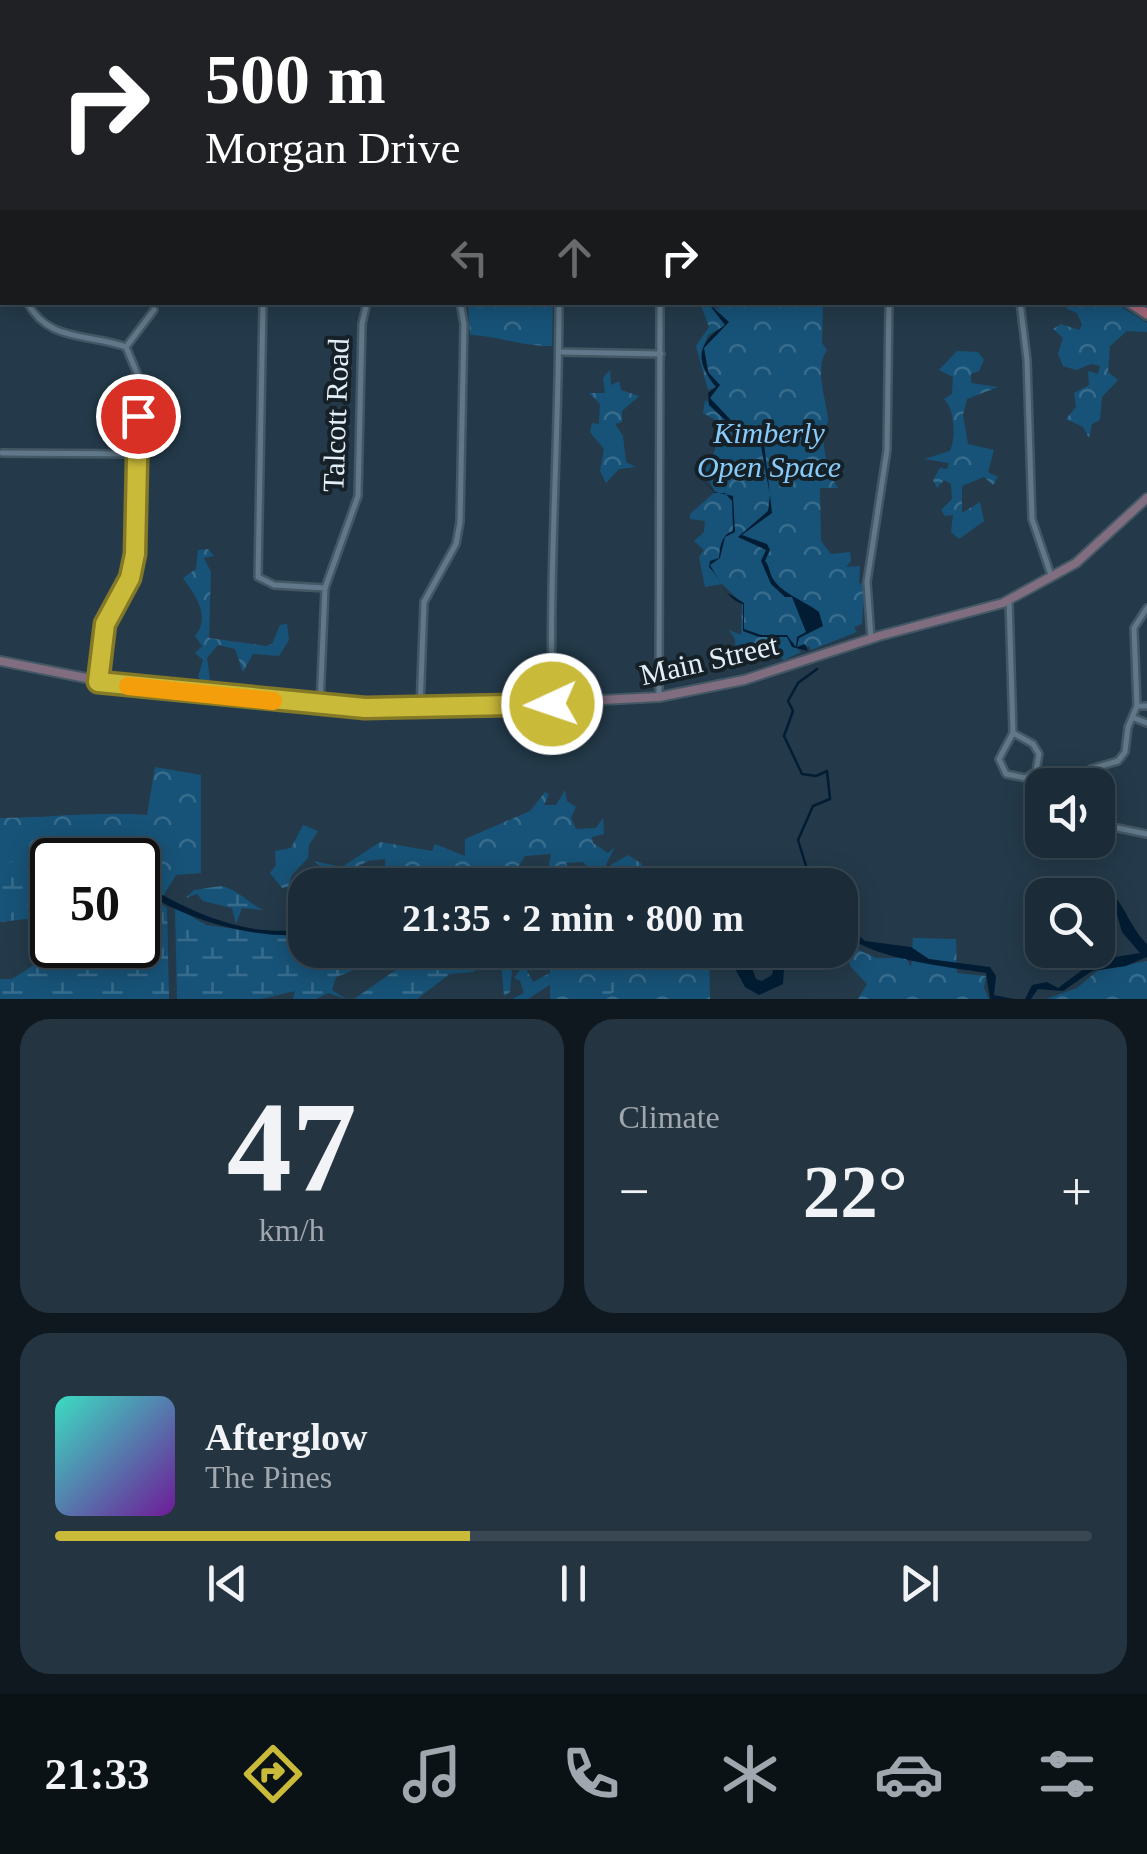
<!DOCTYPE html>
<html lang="en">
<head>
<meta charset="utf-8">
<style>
  :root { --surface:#1b2c38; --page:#243440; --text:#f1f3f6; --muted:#a0a7ae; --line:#394853; --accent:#caba3a }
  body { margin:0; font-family:Georgia,serif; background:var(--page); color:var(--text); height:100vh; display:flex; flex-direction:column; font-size:38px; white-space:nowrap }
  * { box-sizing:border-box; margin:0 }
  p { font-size:32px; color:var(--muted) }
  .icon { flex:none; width:55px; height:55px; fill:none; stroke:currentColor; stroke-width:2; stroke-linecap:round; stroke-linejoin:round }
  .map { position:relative; height:999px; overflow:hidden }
  .panel { display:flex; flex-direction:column; gap:20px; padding:20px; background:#0f181f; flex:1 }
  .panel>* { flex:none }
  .hud { position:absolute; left:0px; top:0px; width:1148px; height:305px; box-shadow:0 5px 25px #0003,0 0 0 2px var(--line); background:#202124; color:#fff; overflow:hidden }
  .fabs { position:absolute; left:1025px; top:768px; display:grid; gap:20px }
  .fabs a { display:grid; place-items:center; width:90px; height:90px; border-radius:20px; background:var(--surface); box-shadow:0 5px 25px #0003,0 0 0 2px var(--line); font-size:50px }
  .speed { position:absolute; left:30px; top:838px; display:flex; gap:20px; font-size:50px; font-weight:700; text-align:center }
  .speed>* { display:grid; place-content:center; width:130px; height:130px; border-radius:50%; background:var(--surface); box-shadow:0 5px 25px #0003,0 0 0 2px var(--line); line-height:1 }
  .speed .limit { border:5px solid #111; border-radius:15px; background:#fff; color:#111 }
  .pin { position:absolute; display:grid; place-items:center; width:85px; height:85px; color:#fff; margin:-42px; border:5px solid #fff; border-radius:50%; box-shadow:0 2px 10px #0007 }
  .me { position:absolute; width:110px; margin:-55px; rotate:267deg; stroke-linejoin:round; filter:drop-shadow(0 0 8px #0008) }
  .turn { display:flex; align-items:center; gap:35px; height:210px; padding:0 40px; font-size:45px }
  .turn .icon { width:130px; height:130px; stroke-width:2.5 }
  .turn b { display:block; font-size:70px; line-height:85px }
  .lanes { display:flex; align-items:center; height:95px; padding:0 40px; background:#0003; justify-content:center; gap:50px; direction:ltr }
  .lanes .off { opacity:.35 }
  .big { font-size:75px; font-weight:700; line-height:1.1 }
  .panel .card { flex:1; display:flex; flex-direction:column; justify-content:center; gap:15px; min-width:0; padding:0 35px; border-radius:30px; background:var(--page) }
  .panel .dial { align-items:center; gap:0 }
  .dial b { font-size:130px; line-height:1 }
  .song { display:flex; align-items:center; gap:30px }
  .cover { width:120px; height:120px; border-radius:15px; background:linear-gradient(135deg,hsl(170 70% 55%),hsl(280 70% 35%)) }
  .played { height:10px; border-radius:5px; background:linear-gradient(90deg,var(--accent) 40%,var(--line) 40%) }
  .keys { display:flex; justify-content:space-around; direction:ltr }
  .heat { display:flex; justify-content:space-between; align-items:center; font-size:55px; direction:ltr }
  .panel .tiles { flex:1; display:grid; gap:20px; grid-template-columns:1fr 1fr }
  .card:last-child { grid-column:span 2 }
  .trip { position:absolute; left:288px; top:868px; width:570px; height:100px; border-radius:30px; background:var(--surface); box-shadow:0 5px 25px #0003,0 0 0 2px var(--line); font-weight:700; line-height:100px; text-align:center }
  .tabs { display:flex; height:160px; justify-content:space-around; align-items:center; background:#0b1216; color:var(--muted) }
  .tabs .icon { width:70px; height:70px }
  .tabs .on { color:var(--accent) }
  .tabs b { font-size:45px; color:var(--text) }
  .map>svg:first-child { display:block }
  .forest { fill:url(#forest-crowns) }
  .wetland { fill:url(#wetland-marsh) }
  .water { fill:#021d33 }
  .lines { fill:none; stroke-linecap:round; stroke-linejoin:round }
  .stream { stroke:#021d33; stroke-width:2.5 }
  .minor-casing { stroke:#435764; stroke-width:10 }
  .secondary-casing { stroke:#435764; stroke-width:12 }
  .primary-casing { stroke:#435764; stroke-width:14 }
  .minor { stroke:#607889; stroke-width:5 }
  .secondary { stroke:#806e80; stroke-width:8 }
  .primary { stroke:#a16477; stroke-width:9 }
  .route-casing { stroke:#837926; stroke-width:25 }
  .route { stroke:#caba3a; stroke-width:18 }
  .slow { stroke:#f59e0b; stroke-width:18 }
  .labels { text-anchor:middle; stroke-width:8; stroke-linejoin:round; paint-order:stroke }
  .street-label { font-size:30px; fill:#e2eff9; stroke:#162027 }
  .park-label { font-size:30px; font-style:italic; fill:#87cbfa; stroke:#162027 }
</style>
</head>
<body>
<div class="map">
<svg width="1147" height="999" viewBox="0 0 1147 999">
  <defs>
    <pattern id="forest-crowns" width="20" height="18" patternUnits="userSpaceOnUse" patternTransform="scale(2.5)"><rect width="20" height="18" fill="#175378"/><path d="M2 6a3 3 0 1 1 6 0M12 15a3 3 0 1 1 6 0" fill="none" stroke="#386c8c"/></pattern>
    <pattern id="wetland-marsh" width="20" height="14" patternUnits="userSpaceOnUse" patternTransform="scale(2.5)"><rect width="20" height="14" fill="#175378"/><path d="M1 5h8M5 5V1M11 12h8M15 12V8" fill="none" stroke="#386c8c"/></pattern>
  </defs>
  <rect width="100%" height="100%" fill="#243a4a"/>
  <!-- forest -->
  <g class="forest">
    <path d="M 468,303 L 553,303 L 552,346 C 518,346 501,336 470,335 Z"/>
    <path d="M 700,303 L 720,310 L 712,303 L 823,303 L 822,343 L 827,350 C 814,368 826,399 828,419 C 828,424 824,429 823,434 C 823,452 829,474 838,488 L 820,488 L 821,541 L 831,554 L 850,552 L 851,561 L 846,567 L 860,566 L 859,584 L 865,581 L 862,624 L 854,627 L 857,632 L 811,650 L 809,646 L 795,647 L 801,652 L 784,660 L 775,654 L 741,666 L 741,654 L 736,660 L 735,639 L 729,630 L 741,635 L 742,603 L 722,584 L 705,587 L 699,557 L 704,550 L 694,541 L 704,532 L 705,521 L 690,519 L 690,514 L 715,492 L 703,468 L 709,465 L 716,447 L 714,419 L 703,413 L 705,400 L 714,406 L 710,397 L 718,388 L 709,374 L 704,348 L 719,329 L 708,335 C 699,356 703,369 716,387 L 708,390 L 696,346 L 709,327 Z"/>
    <polygon points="1066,303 1115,303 1147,323 1147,332 1127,331 1110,346 1108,372 1118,380 1102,397 1100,420 1092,424 1089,438 1083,427 1066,419 1076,407 1074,393 1089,385 1088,371 1098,374 1100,366 1091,364 1076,370 1063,366 1058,354 1063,338 1053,329 1061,324 1079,330 1082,325 1077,313 1067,309"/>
    <path d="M 957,351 L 978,352 L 984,360 L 979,371 L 971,374 L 971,383 L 998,387 L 967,399 L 963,415 L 968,444 L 994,450 L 988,472 L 998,477 L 993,485 L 984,477 L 962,486 L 962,513 L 980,502 L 984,521 L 959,539 L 951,532 L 953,515 L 945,516 L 941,510 L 952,499 L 951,484 L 944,480 L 937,488 L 933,480 L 940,468 L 947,469 L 949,463 L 924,459 L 950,451 C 956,438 955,409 944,399 L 952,394 L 953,377 L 939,370 Z"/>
    <polygon points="610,370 611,385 619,381 621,390 639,396 622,411 622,422 615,424 623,436 626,462 636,467 619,469 606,483 600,471 604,449 590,432 592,423 599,424 600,404 589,393 605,393 603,378"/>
    <path d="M 208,549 L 214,556 L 204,558 L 211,572 L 209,638 L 266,646 L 272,644 L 280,625 L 287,624 L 289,640 L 279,656 L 253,654 L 243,672 L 235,649 L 218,645 L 207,658 L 210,679 L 205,684 L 198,677 L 203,660 L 195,653 L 202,646 L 195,636 C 212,616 194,594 183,578 L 196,569 L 198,550 Z"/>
    <path d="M 155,767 L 201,775 L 201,873 L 176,875 L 162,898 L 138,881 L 138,860 L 52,860 L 0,869 L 0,818 C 49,818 98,811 147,815 Z"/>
    <polygon points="565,790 567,801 576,807 571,818 576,829 596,828 603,818 604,834 592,837 593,843 608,853 615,847 599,878 583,862 566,863 572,878 559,885 534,880 548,870 551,854 525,856 515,872 519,875 515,885 465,885 465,872 424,875 423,885 386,885 385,859 368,861 336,878 314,861 342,867 380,842 432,851 435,844 465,856 465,839 530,811 545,792 549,794 544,805 556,805"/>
    <polygon points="303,825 318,831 309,845 308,858 292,875 288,887 282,888 270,873 276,865 275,851 291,848"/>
    <polygon points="913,938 956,939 957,973 986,976 984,988 989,999 858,999 867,984 851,967 841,946 844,943 876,958 906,958 911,967"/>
    <polygon points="550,950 709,950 710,999 550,999"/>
    <polygon points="1147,961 1147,999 1046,999 1077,988 1097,971"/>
  </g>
  <!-- wetland -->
  <g class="wetland">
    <polygon points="57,854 102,860 52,860 52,916 0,922 0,864"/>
    <path d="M 628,855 L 642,864 C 640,887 626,885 606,885 L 611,865 Z"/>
    <path d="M 221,886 C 238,889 248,903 263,910 L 242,908 L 236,924 L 232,908 L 203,901 L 197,894 L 186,898 L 194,890 Z"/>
    <polygon points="138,887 167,908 169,999 0,999 0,979 12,979 65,945 138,945"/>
    <path d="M 175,907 L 206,925 L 289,936 L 305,934 L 305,950 L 514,950 L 510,992 L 504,996 L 501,962 L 506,958 L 494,957 L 473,972 L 450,974 L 417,999 L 354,999 L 417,955 C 386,949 365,968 336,977 L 332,990 L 346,999 L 328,993 L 316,999 L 293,999 L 295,991 L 261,999 L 177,999 Z"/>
    <polygon points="542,950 601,950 598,960 573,972 572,984 562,977 528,999 512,999 524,993 520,981 514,978 524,965 533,982 563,966 563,956"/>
    <path d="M 622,966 L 628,974 C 615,998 603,999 577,999 L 592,983 Z"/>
  </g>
  <!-- water -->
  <g class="water">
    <path d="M 708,303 L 729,322 L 704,348 L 708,372 L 720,385 L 710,398 L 745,435 L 739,445 L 764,443 L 772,513 L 742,535 L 767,544 L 770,550 L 765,561 C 769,565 769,571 772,577 C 780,593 805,601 819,612 L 823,626 L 799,638 L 797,647 L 805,644 L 808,651 L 792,647 L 787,637 L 759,637 L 743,631 L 743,604 C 725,599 722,580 709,567 L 710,561 L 719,558 C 720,547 721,535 733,531 L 732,501 L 725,493 L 715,493 L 699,476 L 715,492 L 733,496 L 735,532 L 725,537 L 720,558 L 710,565 L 726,592 L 744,603 L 744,629 L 761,635 L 787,635 L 796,647 L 797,637 L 806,632 L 792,597 L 785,597 L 771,584 L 761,561 L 766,550 L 738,537 L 768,511 L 770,495 L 761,446 L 738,447 L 741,435 L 709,405 L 708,393 L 716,387 C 694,360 697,343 725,325 Z"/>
    <path d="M 138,881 C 188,911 244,938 305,929 L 305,934 C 251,940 177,917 138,887 Z"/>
    <path d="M 1108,889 C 1126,907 1130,927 1147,944 L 1147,957 L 1126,966 L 1092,971 L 1063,991 L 1038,989 L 1031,999 L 1025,999 L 1032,985 L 1047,982 L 1058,988 L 1096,960 L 1140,953 L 1122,932 L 1114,904 L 1103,890 Z"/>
    <path d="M 840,894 L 844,901 L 841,920 L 865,941 L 911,947 L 929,959 L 990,967 L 996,976 L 994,995 L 1014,999 L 990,999 L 986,973 C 944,966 868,959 840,930 Z"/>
    <polygon points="725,950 746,950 756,979 762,981 772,975 777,950 795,950 784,968 783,984 759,995 745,987"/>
  </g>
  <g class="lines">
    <!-- stream -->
    <g class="stream">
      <polyline points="1098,2 1099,0"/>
      <polyline points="812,885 798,840 813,806 830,799 827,771 816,776 802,774 784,736 793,711 788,701 798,683 817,669"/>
    </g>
    <defs>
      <g id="minor">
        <polyline points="195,0 214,2"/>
        <polyline points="406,2 406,0"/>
        <polyline points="668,2 668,0"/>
        <polyline points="1008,2 1009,0"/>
        <polyline points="0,162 2,162"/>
        <polyline points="1145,171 1147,169"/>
        <polyline points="1145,201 1147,203"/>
        <path d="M 27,302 C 49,343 88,333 126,347 L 139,378 L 135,554 L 130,578 L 105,624 L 98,679"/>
        <polyline points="263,302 258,577 274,585 325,588"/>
        <polyline points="1020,302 1027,360 1032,519 1051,575"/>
        <polyline points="126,347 154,310"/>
        <polyline points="559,352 661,354"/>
        <polyline points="2,453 136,454"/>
        <polyline points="1009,600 1013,733 999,759 1006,774 1026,778 1036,771 1039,754 1033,744 1013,733"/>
        <polyline points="871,638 867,582 887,450 889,302"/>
        <polyline points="659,697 660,302"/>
        <path d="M 552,701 C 549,568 559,436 559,302"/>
        <polyline points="320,705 325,588 358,496 362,324 367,302"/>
        <polyline points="1137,706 1147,706"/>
        <polyline points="420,709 424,602 456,544 460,522 464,324 460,302"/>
        <polyline points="1134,718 1147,723"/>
        <polyline points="1085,785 1091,769 1118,761 1125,752 1128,727 1137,706 1134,628 1147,608"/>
        <polyline points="1098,824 1147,834"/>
      </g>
      <polyline id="secondary" points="0,661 126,686 365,708 429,709 659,697 744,680 879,636 1003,603 1076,563 1147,498"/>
      <g id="primary">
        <polyline points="0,69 2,70"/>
        <polyline points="1145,298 1147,299"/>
        <polyline points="1129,302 1147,314"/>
      </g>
    </defs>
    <!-- minor casing -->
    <use href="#minor" class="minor-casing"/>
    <!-- secondary casing -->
    <use href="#secondary" class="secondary-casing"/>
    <!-- primary casing -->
    <use href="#primary" class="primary-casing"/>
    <!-- minor -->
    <use href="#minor" class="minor"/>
    <!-- secondary -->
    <use href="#secondary" class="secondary"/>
    <!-- primary -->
    <use href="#primary" class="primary"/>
  </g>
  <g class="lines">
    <defs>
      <polyline id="route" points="138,416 135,554 130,578 105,624 98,682 365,708 552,704"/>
    </defs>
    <!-- route casing -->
    <use href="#route" class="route-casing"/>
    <!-- route -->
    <use href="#route" class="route"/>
    <!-- slow -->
    <polyline class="slow" points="128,686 273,701"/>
  </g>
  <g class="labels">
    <!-- street labels -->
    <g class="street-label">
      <text transform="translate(336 415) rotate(-88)" y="10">Talcott Road</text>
      <text transform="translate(709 660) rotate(-13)" y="10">Main Street</text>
    </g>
    <!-- park labels -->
    <g class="park-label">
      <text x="769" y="443">Kimberly<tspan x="769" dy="34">Open Space</tspan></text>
    </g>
  </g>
</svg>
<div class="fabs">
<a><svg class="icon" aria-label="sound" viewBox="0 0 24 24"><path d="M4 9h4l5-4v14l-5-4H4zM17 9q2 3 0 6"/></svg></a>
<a><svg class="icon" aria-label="search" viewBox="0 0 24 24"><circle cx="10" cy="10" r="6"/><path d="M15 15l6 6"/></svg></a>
</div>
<div class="speed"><div class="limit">50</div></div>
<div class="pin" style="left:138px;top:416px;background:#d93025"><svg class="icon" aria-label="arrive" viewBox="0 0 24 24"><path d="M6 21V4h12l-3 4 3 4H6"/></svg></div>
<svg class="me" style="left:552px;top:704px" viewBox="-20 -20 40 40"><circle r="17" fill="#caba3a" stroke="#fff" stroke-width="3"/><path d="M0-11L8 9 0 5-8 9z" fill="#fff"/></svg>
<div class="trip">21:35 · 2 min · 800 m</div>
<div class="hud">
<div class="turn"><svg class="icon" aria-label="right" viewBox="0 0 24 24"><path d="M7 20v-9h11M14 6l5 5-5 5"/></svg><div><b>500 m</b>Morgan Drive</div></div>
<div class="lanes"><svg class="icon off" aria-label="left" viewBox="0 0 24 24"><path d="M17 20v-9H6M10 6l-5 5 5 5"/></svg><svg class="icon off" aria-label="ahead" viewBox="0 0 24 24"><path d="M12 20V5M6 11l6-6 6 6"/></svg><svg class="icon" aria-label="right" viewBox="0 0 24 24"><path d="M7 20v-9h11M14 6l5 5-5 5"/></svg></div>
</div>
</div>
<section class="panel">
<div class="tiles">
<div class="card dial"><b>47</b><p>km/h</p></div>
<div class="card"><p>Climate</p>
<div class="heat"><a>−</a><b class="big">22°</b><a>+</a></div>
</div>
<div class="card">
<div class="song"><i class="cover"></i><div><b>Afterglow</b><p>The Pines</p></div></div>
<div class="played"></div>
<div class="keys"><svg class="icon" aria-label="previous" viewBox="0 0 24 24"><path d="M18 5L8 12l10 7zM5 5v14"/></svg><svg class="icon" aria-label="pause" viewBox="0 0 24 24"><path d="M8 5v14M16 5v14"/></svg><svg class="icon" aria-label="next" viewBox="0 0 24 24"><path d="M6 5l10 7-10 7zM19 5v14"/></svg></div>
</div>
</div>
</section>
<nav class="tabs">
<b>21:33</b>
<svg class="icon on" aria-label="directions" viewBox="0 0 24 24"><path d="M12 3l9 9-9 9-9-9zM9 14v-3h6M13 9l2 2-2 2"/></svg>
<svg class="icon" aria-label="music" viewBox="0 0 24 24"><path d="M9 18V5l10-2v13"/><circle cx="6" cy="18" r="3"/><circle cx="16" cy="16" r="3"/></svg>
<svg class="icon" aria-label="phone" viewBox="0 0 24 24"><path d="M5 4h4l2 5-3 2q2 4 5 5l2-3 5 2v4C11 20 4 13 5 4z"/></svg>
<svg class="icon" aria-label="climate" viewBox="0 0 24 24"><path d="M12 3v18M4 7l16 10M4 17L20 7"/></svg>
<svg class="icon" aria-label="car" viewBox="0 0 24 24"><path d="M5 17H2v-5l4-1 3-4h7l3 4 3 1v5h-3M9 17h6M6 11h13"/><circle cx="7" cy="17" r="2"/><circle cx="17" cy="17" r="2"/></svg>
<svg class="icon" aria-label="filters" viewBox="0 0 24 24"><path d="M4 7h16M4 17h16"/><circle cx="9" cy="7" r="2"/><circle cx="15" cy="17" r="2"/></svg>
</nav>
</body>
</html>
